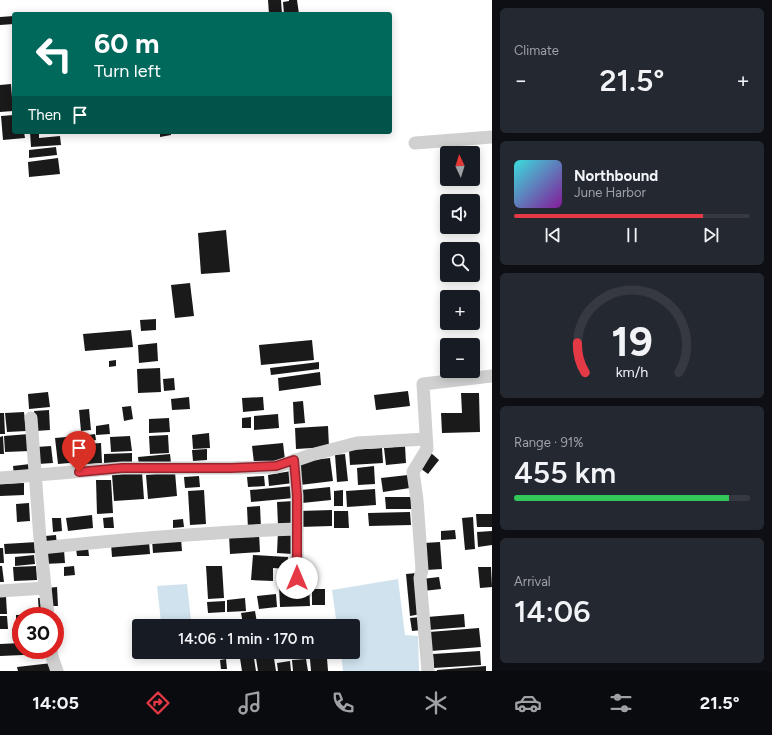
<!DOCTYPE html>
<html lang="en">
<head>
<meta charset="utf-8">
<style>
  :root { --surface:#171b24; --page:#242831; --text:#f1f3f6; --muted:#9ea1a6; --line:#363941; --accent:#e63946 }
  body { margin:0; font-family:Figtree,sans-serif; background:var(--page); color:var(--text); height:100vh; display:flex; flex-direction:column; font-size:15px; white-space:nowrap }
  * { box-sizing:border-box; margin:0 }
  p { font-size:13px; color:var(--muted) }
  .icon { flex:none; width:22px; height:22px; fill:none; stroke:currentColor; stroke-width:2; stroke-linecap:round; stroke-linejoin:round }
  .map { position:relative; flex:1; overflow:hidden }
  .sheet { display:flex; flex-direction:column; gap:8px; padding:8px; background:#0d0f14; width:280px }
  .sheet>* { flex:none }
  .guide { position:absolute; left:12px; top:12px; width:380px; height:122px; border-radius:4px; box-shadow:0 2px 10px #0003; background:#00695c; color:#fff; overflow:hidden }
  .needle { width:26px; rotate:356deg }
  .buttons { position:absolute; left:440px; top:146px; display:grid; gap:8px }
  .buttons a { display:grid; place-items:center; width:40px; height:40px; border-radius:4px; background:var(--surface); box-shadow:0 2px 10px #0003; font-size:20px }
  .speed { position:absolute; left:12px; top:607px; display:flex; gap:8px; font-size:20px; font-weight:700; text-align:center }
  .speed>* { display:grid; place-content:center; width:52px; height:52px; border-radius:50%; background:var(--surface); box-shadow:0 2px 10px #0003; line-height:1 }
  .speed .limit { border:6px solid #d22; background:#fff; color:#111 }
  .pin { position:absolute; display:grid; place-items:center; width:34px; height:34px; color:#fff; margin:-41px -17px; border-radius:50% 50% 50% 0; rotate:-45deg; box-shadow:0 0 4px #0007 }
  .pin .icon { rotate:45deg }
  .me { position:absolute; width:44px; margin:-22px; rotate:0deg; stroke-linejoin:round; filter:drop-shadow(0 0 3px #0008) }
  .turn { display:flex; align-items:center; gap:14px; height:84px; padding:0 16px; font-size:18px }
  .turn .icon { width:52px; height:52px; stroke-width:2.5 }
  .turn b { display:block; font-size:28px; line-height:34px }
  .then { display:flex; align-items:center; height:38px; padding:0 16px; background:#0003; gap:8px; font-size:15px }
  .big { font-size:30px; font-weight:600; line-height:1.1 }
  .sheet .card { flex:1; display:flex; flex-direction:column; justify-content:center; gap:6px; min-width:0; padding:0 14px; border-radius:6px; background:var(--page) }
  .sheet .dial { align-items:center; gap:0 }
  .dial svg { height:104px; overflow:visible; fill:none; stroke:var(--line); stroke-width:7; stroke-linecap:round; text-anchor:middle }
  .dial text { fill:var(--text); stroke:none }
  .song { display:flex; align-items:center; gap:12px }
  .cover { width:48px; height:48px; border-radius:6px; background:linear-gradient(135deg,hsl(180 70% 55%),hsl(290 70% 35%)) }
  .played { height:4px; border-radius:2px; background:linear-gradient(90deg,var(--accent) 80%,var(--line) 80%) }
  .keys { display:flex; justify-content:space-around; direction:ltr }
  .heat { display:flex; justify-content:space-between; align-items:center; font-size:22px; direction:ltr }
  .charge { height:6px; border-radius:3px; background:linear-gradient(90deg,#34c759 91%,var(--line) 0) }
  .trip { position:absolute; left:132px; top:619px; width:228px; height:40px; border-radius:4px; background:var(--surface); box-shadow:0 2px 10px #0003; font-weight:600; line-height:40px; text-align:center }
  .tabs { display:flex; height:64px; justify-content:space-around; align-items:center; background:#090b0e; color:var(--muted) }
  .tabs .icon { width:28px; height:28px }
  .tabs .current { color:var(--accent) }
  .tabs b { font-size:18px; color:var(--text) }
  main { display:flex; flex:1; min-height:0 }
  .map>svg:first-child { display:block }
  .water { fill:#cfe2ee }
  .building { fill:#1a1a1a }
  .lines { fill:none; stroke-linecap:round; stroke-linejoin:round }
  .minor { stroke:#d0d0d0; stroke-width:13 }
  .route-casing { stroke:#96252e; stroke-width:10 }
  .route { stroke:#e63946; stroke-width:7 }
</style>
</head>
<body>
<main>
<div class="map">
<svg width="492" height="671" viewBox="0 0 492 671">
  <rect width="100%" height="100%" fill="#fff"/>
  <!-- water -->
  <g class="water">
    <polygon points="398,579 405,635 418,636 419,671 343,671 341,652 353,652 353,626 337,626 332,590"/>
    <polygon points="187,584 191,620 161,622 157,586"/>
  </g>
  <!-- building -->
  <g class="building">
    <polygon points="268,0 281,0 282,14 269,14"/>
    <polygon points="289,0 297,0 299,14 284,14 283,2 289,1"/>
    <polygon points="14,16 14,24 0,25 0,17"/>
    <polygon points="11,84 13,111 0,112 0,85"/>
    <polygon points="14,115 14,132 24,132 25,138 3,140 1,116"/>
    <polygon points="30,132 39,132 39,138 60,136 61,145 31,147"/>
    <polygon points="160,132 171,132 171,135 160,137"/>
    <polygon points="56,147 57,155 29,158 29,150"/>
    <polygon points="58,158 60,174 29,177 28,162"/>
    <polygon points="226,230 230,272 201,274 198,233"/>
    <polygon points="190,283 194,316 175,318 171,285"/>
    <polygon points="156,319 156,330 141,331 140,320"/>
    <polygon points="131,330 133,347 85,351 83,334"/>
    <polygon points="312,340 314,360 261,365 259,345"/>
    <polygon points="157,343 158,361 139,363 138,345"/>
    <polygon points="116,360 116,366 109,367 109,361"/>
    <polygon points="319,362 319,369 271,375 270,368"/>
    <polygon points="160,368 161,392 138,393 137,369"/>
    <polygon points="320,372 321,385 279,391 278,378"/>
    <polygon points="174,378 175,390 164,391 163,379"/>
    <polygon points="408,391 410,406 376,410 374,395"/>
    <polygon points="48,392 50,407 29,409 28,394"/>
    <polygon points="461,393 479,393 480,432 442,433 441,413 462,413"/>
    <polygon points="189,397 190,409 172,410 171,399"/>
    <polygon points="263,397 264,410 243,412 242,398"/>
    <polygon points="303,401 305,423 294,424 293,402"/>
    <polygon points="131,406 133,419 124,421 122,407"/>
    <polygon points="89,409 91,430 81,431 79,410"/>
    <polygon points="49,410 50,430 36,431 34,411"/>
    <polygon points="24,412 26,431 7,432 5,413"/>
    <polygon points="0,413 4,413 5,434 0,434"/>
    <polygon points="278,414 279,428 254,430 254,416"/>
    <polygon points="251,417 251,428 242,428 242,418"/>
    <polygon points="169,418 170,432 149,433 149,419"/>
    <polygon points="109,424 110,434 96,435 96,426"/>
    <polygon points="328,426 329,447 296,449 295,428"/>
    <polygon points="209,433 210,448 193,449 192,435"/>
    <polygon points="29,434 30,451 5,452 4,436"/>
    <polygon points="95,434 96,440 83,442 82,436"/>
    <polygon points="168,435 169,453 150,454 149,436"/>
    <polygon points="3,436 4,454 0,454 0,437"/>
    <polygon points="77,436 80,462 58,464 55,438"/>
    <polygon points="130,436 132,451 111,452 110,437"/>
    <polygon points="101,443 102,463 87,464 86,444"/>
    <polygon points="283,443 285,460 254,463 252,446"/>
    <polygon points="51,446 53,463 38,464 36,447"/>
    <polygon points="405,446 406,463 386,465 384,448"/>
    <polygon points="382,448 383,463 350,465 349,450"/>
    <polygon points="207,449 207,460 193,461 192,450"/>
    <polygon points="132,453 132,464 104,465 104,454"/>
    <polygon points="431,453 439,460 428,474 420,468"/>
    <polygon points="170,454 171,463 139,466 138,457"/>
    <polygon points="345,454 348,481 337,482 335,455"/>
    <polygon points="330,458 333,481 300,485 297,462"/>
    <polygon points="30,464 31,473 14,475 13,466"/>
    <polygon points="374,466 375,484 358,485 357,468"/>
    <polygon points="291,471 293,483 269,486 268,475"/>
    <polygon points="142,472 144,499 114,501 112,475"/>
    <polygon points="175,472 177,496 148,499 146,475"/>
    <polygon points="408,475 410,488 383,492 381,478"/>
    <polygon points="199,476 200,487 185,488 184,477"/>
    <polygon points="264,476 265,486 248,487 247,477"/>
    <polygon points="96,480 111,480 113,513 97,514"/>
    <polygon points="24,483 24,495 0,496 0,484"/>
    <polygon points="293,486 294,498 251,502 250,490"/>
    <polygon points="330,487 331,500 302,503 301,490"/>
    <polygon points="375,489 376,505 347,507 346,491"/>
    <polygon points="204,490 206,524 190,525 188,491"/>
    <polygon points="343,490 343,506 334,506 334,491"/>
    <polygon points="385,497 413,497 413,509 386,509"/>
    <polygon points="294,501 295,525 278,525 277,502"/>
    <polygon points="29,503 30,521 17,522 16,504"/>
    <polygon points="260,506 261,528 248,529 247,507"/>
    <polygon points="332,510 332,526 299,527 299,511"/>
    <polygon points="334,511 348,511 349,528 334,528"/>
    <polygon points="410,512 411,525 369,526 368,513"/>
    <polygon points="476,514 492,514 492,527 477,527"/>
    <polygon points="92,515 93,528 68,531 66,518"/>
    <polygon points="113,517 114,528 104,528 103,518"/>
    <polygon points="473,517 475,549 465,550 462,518"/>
    <polygon points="52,518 61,518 62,531 53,532"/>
    <polygon points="183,519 184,527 173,528 173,520"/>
    <polygon points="455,530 456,539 441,540 441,531"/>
    <polygon points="278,531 294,532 292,554 277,553"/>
    <polygon points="492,531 492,545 478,547 477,532"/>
    <polygon points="259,533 260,552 230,554 229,535"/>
    <polygon points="56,535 57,546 46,547 45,536"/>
    <polygon points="181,538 182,551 153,553 152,540"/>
    <polygon points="149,541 150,554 112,557 111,544"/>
    <polygon points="37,542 38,553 5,554 4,544"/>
    <polygon points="440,542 442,569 426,570 424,543"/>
    <polygon points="88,547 89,556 77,556 76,548"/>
    <polygon points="0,548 3,548 4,563 0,563"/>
    <polygon points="64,550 65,563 44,564 43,551"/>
    <polygon points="34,555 35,564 15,566 15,557"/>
    <polygon points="253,555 288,557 287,569 273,568 273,581 251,580"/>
    <polygon points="0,566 2,566 4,582 0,582"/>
    <polygon points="36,566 37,580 14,581 13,567"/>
    <polygon points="74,566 75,575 64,576 64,567"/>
    <polygon points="206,566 222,566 224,598 208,599"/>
    <polygon points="478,567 491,567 492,587 480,588"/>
    <polygon points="417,573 421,614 410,616 406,574"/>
    <polygon points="439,577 441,589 423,591 422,579"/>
    <polygon points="309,583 310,606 280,607 279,585"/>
    <polygon points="57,587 58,606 48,606 47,588"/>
    <rect x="312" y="589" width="13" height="16"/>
    <polygon points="276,594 277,607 259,609 257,596"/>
    <polygon points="0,596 6,596 7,614 0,614"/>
    <polygon points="38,598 45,598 46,616 21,616 21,627 16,627 16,615 39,614"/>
    <polygon points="245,598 246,611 227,612 227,600"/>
    <polygon points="225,601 225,612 208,613 207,602"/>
    <polygon points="255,611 257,623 243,624 241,613"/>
    <polygon points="464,614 465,627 428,630 427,617"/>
    <polygon points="0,616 7,616 8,629 0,629"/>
    <polygon points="420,617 422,630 412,631 410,618"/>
    <polygon points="55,619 60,619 61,628 55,629"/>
    <polygon points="21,628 21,641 13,641 12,629"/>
    <polygon points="479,628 481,647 431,651 429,632"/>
    <polygon points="21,643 21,650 45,650 46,654 0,656 0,644"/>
    <polygon points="480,651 481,665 434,668 433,654"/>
    <polygon points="239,652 253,652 256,671 242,671"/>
    <polygon points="255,652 273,652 276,671 258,671"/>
    <polygon points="327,658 328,671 311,671 310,659"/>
    <polygon points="226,659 227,669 221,669 220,660"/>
    <polygon points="306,659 308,671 293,671 292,660"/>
    <polygon points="290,661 291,671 278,671 277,663"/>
    <polygon points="52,663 53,671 18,671 17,667"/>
    <polygon points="486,666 486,671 437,671 437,670"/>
  </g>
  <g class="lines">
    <!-- minor -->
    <g class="minor">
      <polyline points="415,143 492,137"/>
      <polyline points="31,418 40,539 48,616"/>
      <polyline points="294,460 297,496 297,578"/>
      <polyline points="0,478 122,468 231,468 276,467 311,455 357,443 426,439"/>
      <path d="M 41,548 C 126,539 211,532 297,529"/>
      <polyline points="0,591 45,588"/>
      <polyline points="51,650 52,657 57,671"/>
      <polyline points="428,671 420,578 422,570 417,500 413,472 427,449 423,384 492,376"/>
    </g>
  </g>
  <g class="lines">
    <defs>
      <polyline id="route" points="79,472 122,468 231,468 276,466 294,460 297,496 297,578"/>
    </defs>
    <!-- route casing -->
    <use href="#route" class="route-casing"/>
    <!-- route -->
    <use href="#route" class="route"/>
  </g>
</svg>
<div class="buttons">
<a><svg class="needle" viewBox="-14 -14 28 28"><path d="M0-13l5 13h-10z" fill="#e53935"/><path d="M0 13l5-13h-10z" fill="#9ea1a6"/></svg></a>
<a><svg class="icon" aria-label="sound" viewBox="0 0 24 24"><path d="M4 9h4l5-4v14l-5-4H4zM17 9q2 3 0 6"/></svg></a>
<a><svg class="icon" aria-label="search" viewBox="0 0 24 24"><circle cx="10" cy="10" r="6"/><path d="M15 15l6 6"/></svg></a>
<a>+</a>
<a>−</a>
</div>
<div class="speed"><div class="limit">30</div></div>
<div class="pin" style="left:79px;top:472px;background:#d93025"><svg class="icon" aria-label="arrive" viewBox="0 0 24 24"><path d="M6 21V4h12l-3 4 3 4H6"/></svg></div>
<svg class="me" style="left:297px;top:578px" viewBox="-20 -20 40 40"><circle r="19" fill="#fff"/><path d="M0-13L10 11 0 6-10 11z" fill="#e63946"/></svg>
<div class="trip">14:06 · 1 min · 170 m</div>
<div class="guide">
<div class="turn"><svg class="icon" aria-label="left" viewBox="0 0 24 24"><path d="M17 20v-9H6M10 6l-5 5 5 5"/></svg><div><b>60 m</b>Turn left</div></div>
<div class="then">Then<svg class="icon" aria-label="arrive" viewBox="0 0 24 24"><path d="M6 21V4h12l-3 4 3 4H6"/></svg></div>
</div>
</div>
<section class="sheet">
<div class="card"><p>Climate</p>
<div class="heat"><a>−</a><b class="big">21.5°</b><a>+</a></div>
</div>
<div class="card">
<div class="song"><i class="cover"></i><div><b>Northbound</b><p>June Harbor</p></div></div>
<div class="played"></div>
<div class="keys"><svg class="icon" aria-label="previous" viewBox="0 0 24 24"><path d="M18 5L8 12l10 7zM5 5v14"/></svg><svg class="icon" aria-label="pause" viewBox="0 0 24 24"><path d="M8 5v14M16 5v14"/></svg><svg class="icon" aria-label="next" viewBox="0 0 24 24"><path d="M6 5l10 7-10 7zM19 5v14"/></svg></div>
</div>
<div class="card dial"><svg viewBox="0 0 100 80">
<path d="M14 69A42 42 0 1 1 86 69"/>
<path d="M14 69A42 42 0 0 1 8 46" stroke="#e63946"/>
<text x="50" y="56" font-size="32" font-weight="700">19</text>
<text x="50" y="72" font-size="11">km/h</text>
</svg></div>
<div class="card"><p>Range · 91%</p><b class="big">455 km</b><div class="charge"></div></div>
<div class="card"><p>Arrival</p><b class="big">14:06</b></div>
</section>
</main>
<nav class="tabs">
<b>14:05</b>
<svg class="icon current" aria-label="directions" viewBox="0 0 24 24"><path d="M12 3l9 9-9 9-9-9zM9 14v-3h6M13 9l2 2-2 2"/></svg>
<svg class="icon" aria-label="music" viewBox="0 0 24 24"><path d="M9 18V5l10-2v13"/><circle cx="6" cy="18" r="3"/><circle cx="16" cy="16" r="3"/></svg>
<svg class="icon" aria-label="phone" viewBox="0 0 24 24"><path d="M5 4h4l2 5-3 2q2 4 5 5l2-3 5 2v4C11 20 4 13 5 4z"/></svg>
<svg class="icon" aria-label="climate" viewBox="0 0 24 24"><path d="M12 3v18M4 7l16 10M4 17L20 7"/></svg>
<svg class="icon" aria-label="car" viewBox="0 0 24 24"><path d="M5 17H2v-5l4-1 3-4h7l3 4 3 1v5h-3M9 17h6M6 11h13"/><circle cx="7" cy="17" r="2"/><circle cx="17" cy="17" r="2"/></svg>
<svg class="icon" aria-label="filters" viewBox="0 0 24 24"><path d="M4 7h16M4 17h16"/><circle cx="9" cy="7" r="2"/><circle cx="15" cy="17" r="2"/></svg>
<b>21.5°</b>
</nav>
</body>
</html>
